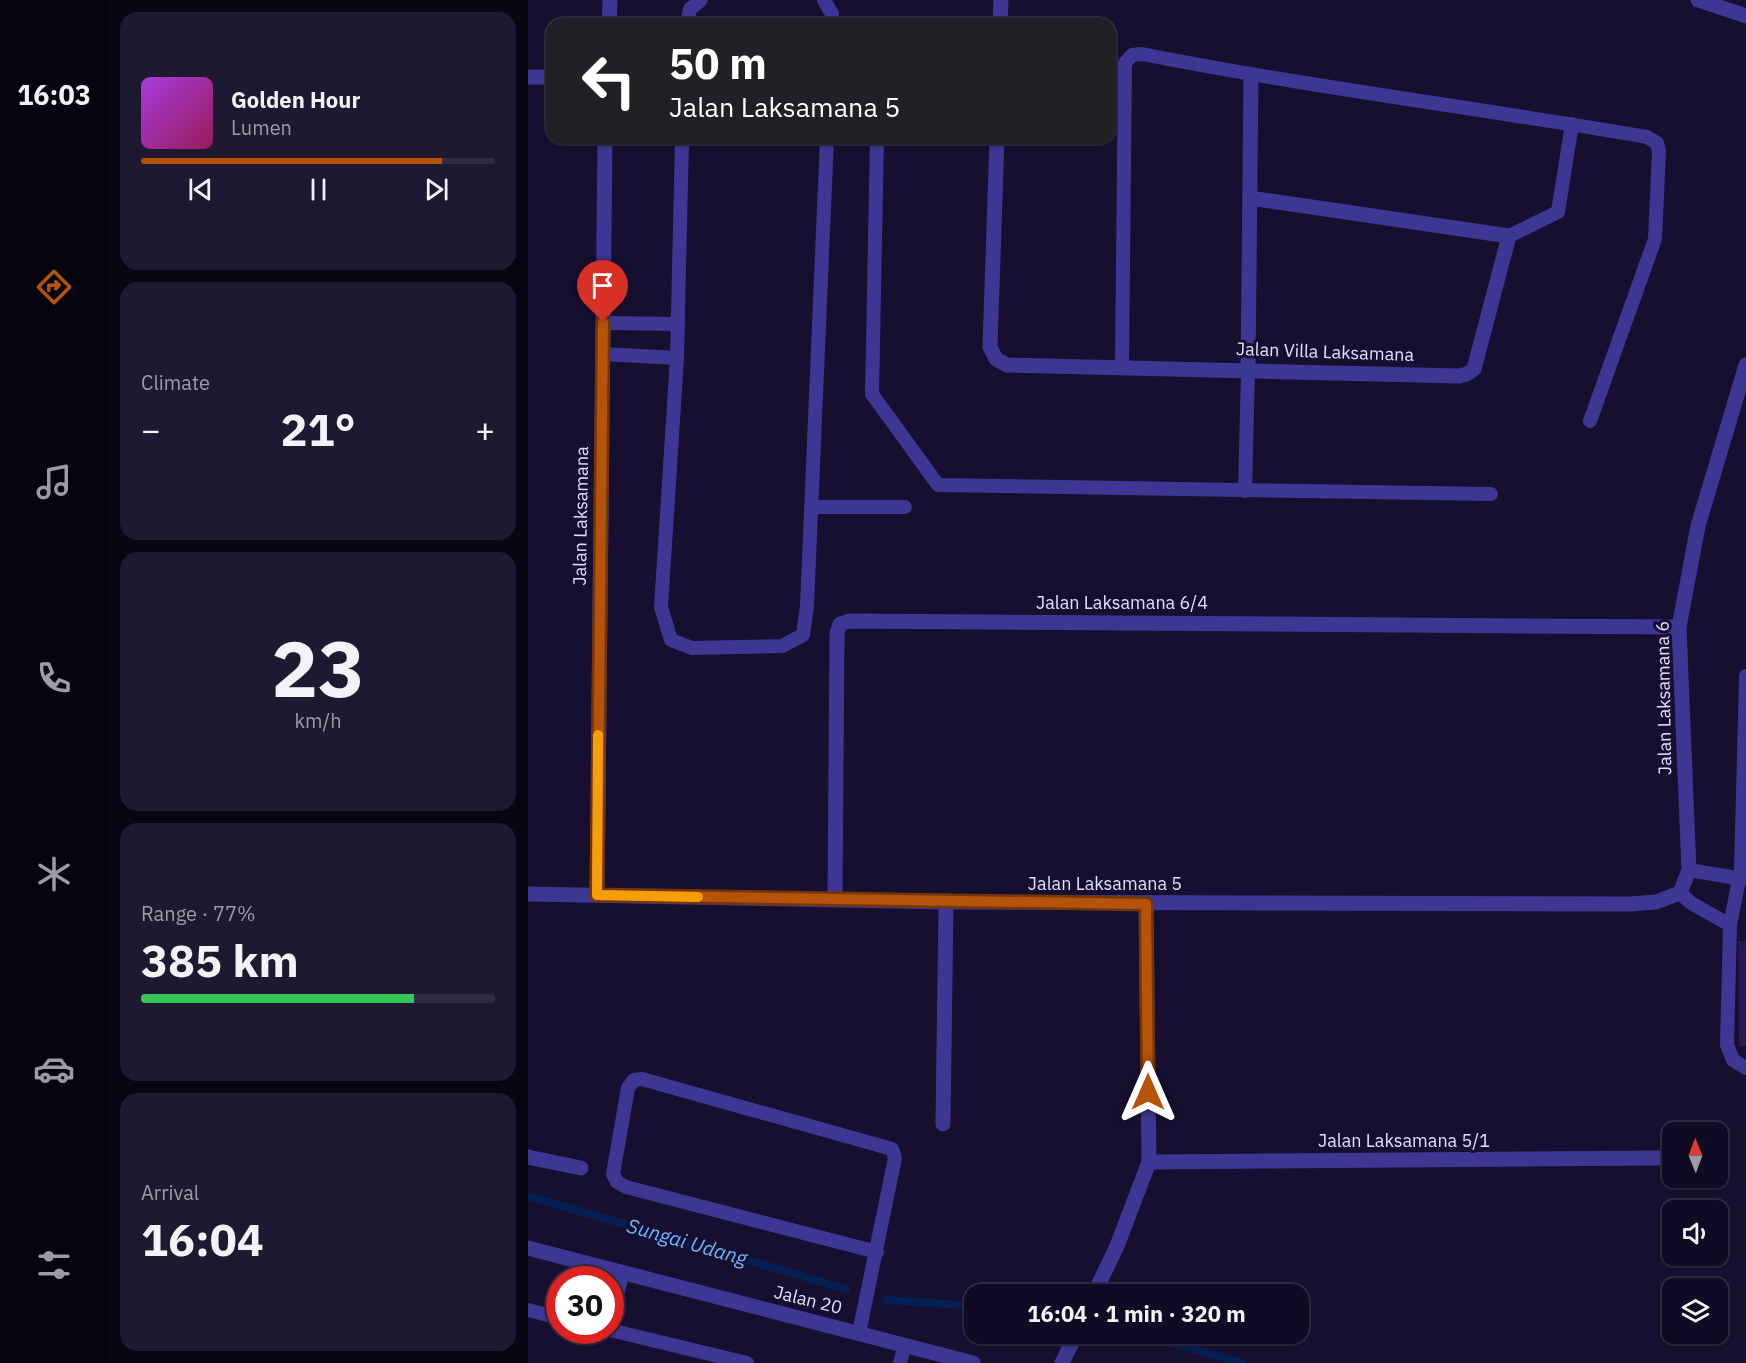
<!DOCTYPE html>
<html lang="en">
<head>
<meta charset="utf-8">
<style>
  :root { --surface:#100b24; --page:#1e1931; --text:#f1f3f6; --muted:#9c9ba6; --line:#302b41; --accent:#b45309 }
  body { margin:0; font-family:"IBM Plex Sans",sans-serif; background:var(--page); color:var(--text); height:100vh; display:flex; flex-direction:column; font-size:22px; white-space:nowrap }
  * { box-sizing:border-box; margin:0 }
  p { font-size:20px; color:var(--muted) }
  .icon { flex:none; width:33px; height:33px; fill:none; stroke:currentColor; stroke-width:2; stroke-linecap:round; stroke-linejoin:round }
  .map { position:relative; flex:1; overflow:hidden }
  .panel { display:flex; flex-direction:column; gap:12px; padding:12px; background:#090614; width:420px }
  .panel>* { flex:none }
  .top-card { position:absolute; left:18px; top:18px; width:570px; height:126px; border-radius:18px; box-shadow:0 2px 4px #0004,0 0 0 2px var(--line); background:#202124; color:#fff; overflow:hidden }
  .needle { width:39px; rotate:359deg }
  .controls { position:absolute; left:1134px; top:1122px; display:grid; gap:12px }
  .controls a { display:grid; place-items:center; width:66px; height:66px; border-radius:12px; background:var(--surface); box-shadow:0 2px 4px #0004,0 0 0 2px var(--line); font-size:30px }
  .speed { position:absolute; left:18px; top:1266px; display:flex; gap:12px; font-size:30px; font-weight:700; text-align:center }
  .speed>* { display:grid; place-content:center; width:78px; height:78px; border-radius:50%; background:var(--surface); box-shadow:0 2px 4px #0004,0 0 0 2px var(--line); line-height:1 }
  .speed .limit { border:9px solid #d22; background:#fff; color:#111 }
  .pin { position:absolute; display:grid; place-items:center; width:51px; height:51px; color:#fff; margin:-62px -26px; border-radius:50% 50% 50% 0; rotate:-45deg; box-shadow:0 0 6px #0007 }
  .pin .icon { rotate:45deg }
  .me { position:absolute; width:66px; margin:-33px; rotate:0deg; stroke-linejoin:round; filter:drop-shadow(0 0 4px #0008) }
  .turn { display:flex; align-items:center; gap:21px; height:126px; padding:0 24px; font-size:27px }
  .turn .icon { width:78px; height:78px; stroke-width:2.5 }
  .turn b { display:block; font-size:42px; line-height:51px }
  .big { font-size:45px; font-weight:700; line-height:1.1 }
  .panel .tile { flex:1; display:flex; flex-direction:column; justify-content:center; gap:9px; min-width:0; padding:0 21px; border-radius:18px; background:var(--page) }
  .panel .dial { align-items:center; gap:0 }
  .dial b { font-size:78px; line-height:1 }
  .song { display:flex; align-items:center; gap:18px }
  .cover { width:72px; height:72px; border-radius:9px; background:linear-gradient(135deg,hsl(280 70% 55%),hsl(330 70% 35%)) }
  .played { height:6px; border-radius:3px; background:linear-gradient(90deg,var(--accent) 85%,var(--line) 85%) }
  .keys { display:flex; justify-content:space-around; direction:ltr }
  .heat { display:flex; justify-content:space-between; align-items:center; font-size:33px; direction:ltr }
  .charge { height:9px; border-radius:4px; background:linear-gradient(90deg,#34c759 77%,var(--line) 0) }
  .trip { position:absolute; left:436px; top:1284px; width:345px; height:60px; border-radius:18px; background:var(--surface); box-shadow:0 2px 4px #0004,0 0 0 2px var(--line); font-weight:700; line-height:60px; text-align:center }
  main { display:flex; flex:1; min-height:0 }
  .tabs { display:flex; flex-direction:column; width:108px; justify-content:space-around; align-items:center; background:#06040e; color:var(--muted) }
  .tabs .icon { width:42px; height:42px }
  .tabs .current { color:var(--accent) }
  .tabs b { font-size:27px; color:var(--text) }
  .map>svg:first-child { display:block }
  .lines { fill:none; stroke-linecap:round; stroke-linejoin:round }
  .stream { stroke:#051f52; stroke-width:8 }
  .building { fill:#271952 }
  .lane { stroke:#3d3693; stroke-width:14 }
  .street { stroke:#3d3693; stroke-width:15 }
  .route-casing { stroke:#753606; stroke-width:15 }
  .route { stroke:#b45309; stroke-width:10 }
  .slow { stroke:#f59e0b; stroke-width:10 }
  .labels { text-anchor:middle; stroke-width:6; stroke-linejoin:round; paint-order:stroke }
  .street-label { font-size:18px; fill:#e3deff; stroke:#160f30 }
  .water-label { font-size:20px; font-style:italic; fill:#6cb6ff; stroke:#160f30 }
</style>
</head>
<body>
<main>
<nav class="tabs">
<b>16:03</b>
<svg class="icon current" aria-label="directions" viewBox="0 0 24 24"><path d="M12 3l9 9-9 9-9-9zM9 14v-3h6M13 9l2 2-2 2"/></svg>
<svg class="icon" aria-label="music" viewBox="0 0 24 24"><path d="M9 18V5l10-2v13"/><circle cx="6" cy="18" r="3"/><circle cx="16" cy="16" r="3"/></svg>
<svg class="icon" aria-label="phone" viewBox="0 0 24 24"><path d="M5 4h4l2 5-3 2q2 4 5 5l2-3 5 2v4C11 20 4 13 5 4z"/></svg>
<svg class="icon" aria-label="climate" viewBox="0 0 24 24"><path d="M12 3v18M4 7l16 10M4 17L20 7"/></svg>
<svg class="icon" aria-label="car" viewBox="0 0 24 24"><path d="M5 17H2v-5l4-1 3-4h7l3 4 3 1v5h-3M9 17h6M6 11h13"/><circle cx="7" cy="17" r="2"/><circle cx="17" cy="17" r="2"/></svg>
<svg class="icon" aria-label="filters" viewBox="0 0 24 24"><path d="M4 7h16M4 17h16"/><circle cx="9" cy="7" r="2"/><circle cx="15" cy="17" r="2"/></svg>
</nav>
<section class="panel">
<div class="tile">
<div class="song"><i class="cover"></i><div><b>Golden Hour</b><p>Lumen</p></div></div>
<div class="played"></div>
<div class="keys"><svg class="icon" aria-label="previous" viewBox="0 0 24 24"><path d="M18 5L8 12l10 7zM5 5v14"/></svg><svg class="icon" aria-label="pause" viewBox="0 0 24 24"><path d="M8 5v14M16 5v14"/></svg><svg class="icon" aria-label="next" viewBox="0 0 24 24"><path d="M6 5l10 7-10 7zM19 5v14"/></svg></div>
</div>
<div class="tile"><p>Climate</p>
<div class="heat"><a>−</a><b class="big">21°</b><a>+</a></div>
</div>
<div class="tile dial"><b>23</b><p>km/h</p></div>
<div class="tile"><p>Range · 77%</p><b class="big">385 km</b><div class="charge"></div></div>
<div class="tile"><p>Arrival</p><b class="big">16:04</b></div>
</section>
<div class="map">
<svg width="1218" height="1363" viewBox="0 0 1218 1363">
  <rect width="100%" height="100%" fill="#160f30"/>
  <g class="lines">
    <!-- stream -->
    <g class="stream">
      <polyline points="0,1196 318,1289"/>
      <polyline points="359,1300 447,1306"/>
      <polyline points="612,1334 714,1363"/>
    </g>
  </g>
  <!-- building -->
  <polygon class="building" points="1210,941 1218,941 1218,1046 1211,1046"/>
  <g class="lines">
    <!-- lane -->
    <g class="lane">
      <polyline points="296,0 304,14 304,24"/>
      <polyline points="159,24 162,9 173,0"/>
      <polyline points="154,138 149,358 133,607 143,640 164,648 254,646 275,635 279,606 299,138"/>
      <polyline points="349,138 344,394 410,485 963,494"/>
      <polyline points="981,236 1030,212 1044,124"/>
      <polyline points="75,323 150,324"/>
      <polyline points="75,354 149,358"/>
      <path d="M 594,367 L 597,63 L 604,55 L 614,54 C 781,87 951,108 1119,137 L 1129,143 L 1131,151 L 1127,239 L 1062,421"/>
      <polyline points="717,491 720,370"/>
      <polyline points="284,507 377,507"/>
      <polyline points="1161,870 1203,877 1211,882"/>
      <polyline points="1152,893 1163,903 1202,925 1199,1045 1205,1060 1218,1068"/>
      <polyline points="1202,925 1213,870 1218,676"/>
      <polyline points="0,1310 32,1318"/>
      <polyline points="82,1321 95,1272"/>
      <polyline points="82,1330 219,1363"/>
      <polyline points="331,1333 367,1158 364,1149 114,1079 106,1080 100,1088 85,1174 89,1182 98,1187 349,1252"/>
      <polyline points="372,1363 377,1345"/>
    </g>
    <!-- street -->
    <g class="street">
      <polyline points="1170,0 1218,16"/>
      <polyline points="81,24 82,0"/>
      <polyline points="472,24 473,0"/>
      <polyline points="0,77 24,77"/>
      <polyline points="469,138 462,347 468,359 479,365 931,376 939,374 946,369 981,236 722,198"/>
      <polyline points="720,370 723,76"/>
      <polyline points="0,894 418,902 1102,904 1128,902 1152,893 1161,870 1151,627 1170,526 1218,365"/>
      <polyline points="69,895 77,138"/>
      <polyline points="307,899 309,633 312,624 321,621 1151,627"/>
      <polyline points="415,1124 418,902"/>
      <polyline points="0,1157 53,1168"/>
      <polyline points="621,1162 1131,1158"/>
      <polyline points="0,1248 445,1363"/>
      <polyline points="566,1294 589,1246 621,1162 618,904"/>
      <polyline points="534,1363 548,1334"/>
    </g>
  </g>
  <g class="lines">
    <defs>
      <polyline id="route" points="75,322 69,895 618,904 620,1092"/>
    </defs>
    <!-- route casing -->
    <use href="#route" class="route-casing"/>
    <!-- route -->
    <use href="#route" class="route"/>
    <!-- slow -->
    <polyline class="slow" points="70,735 69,895 170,897"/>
  </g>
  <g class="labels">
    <!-- street labels -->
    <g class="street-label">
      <text transform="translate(797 352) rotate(2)" y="6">Jalan Villa Laksamana</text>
      <text transform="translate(53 516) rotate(-89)" y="6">Jalan Laksamana</text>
      <text x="594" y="609">Jalan Laksamana 6/4</text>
      <text transform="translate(1136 698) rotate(-91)" y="6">Jalan Laksamana 6</text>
      <text x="577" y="890">Jalan Laksamana 5</text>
      <text x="876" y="1147">Jalan Laksamana 5/1</text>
      <text transform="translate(280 1300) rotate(14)" y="6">Jalan 20</text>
    </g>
    <!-- water labels -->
    <g class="water-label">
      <text transform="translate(159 1242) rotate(16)" y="7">Sungai Udang</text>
    </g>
  </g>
</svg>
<div class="controls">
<a><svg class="needle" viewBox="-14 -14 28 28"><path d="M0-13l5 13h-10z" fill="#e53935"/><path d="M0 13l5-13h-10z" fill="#9c9ba6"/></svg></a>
<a><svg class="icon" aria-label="sound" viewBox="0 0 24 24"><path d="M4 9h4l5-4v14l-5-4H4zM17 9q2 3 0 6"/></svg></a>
<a><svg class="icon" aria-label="layers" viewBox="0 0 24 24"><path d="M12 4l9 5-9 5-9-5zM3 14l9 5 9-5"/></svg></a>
</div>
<div class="speed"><div class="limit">30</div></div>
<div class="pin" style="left:75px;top:322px;background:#d93025"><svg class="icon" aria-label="arrive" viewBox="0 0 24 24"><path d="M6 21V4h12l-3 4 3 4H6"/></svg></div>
<svg class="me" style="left:620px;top:1092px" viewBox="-20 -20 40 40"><path d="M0-17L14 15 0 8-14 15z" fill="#b45309" stroke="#fff" stroke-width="4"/></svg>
<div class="trip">16:04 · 1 min · 320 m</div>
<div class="top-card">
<div class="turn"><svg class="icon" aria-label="left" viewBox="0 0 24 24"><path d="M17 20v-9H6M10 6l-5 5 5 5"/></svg><div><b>50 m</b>Jalan Laksamana 5</div></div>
</div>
</div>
</main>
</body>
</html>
